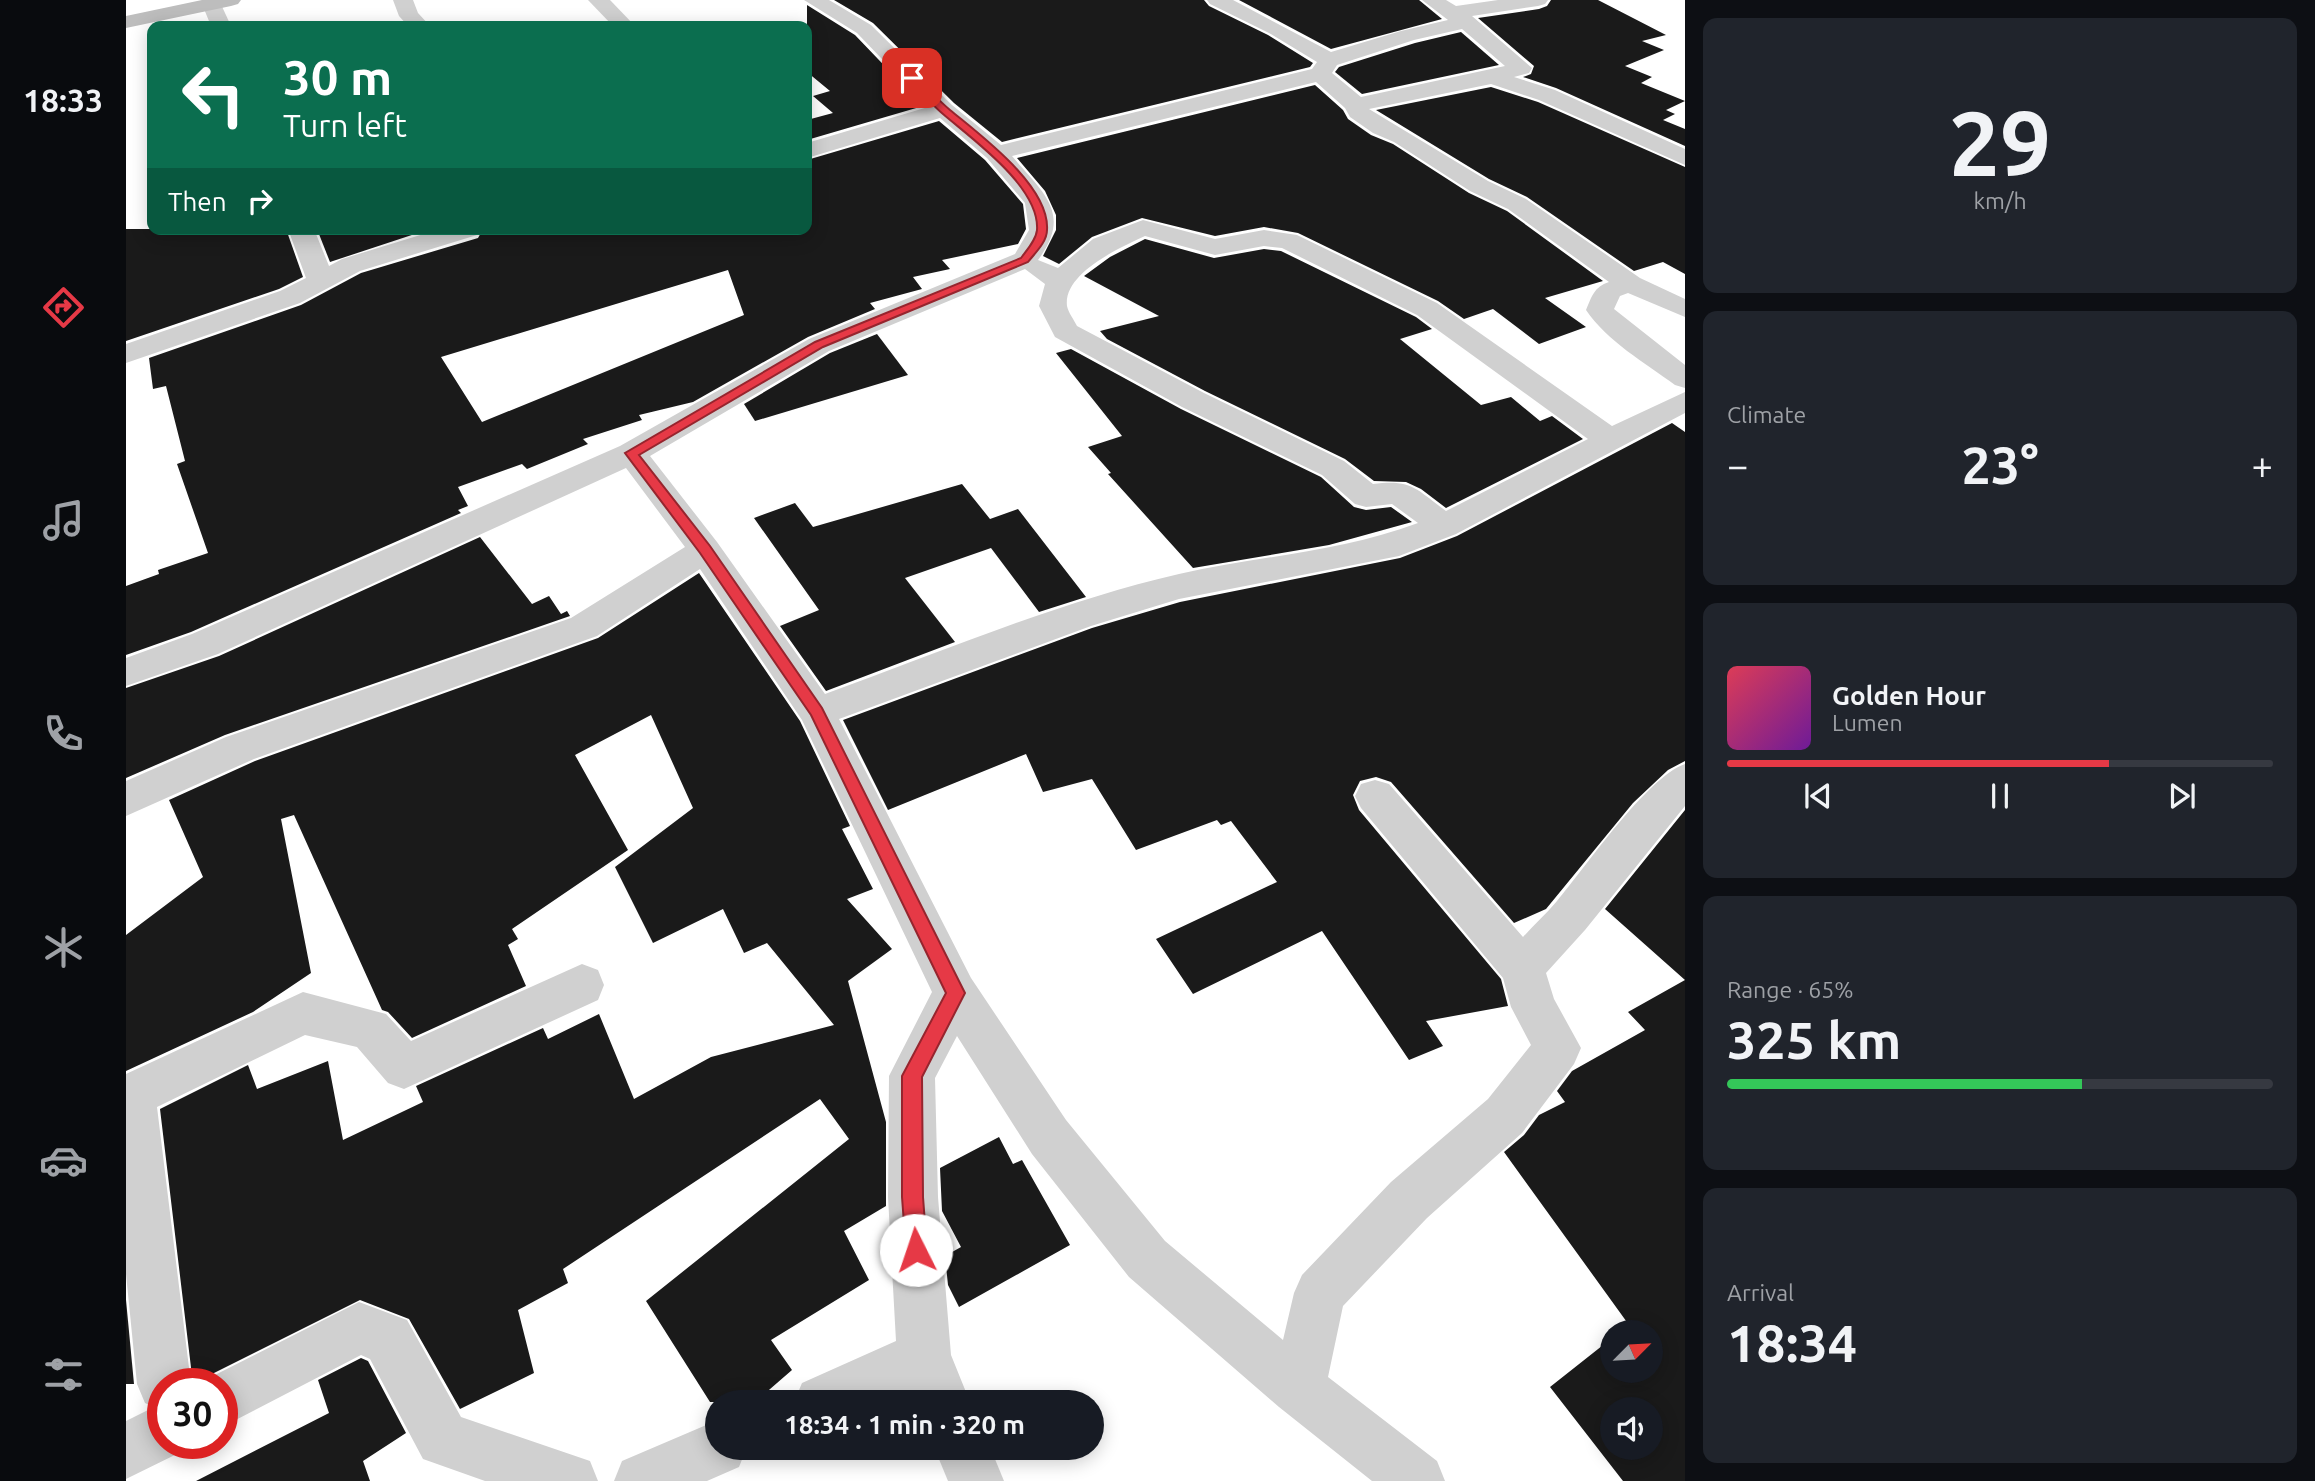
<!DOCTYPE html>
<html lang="en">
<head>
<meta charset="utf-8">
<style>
  :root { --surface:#171b24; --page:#20242c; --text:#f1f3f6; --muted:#9ea1a6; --line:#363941; --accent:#e63946 }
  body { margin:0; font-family:Ubuntu,sans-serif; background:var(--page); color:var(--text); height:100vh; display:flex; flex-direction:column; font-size:26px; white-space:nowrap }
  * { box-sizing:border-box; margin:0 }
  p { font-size:23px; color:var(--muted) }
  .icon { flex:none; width:38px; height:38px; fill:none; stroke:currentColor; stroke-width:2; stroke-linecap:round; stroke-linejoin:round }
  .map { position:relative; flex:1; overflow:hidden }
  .side { display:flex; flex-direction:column; gap:18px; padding:18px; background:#0d0f14; width:630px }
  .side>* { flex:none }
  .guide { position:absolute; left:21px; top:21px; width:665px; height:214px; border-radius:14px; box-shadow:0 4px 18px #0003; background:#0b6e4f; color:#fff; overflow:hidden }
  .needle { width:46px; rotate:66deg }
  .buttons { position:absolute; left:1474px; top:1320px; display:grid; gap:14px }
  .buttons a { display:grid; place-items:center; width:63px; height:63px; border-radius:50%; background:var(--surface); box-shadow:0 4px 18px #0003; font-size:35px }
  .speed { position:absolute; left:21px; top:1368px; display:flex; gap:14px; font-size:35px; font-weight:700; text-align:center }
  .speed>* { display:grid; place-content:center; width:91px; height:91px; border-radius:50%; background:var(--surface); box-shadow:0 4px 18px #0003; line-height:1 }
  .speed .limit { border:10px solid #d22; background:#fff; color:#111 }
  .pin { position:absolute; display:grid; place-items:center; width:60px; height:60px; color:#fff; margin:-30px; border-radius:14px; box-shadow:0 4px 10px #0006 }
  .me { position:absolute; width:77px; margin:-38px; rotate:356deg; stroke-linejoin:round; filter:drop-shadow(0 0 5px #0008) }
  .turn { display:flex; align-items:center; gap:24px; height:147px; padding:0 21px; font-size:32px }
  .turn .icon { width:91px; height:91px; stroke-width:2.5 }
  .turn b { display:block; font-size:49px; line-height:60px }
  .then { display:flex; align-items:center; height:66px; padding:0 21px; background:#0003; gap:14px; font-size:26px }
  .big { font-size:52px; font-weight:600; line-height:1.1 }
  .side .widget { flex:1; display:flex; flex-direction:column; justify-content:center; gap:10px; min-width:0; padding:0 24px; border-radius:14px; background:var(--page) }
  .side .dial { align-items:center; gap:0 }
  .dial b { font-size:91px; line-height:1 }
  .song { display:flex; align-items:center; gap:21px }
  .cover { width:84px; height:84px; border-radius:10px; background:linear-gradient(135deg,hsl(350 70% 55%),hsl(280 70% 35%)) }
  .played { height:7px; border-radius:4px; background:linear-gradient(90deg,var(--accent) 70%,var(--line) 70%) }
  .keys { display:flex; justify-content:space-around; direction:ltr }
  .heat { display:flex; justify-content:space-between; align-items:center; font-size:38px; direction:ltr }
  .charge { height:10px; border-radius:5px; background:linear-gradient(90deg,#34c759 65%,var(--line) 0) }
  .trip { position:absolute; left:579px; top:1390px; width:399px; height:70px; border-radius:35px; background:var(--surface); box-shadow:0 4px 18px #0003; font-weight:600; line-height:70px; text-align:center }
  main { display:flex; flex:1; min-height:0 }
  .tabs { display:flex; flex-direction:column; width:126px; justify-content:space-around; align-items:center; background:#090b0e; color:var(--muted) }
  .tabs .icon { width:49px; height:49px }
  .tabs .active { color:var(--accent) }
  .tabs b { font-size:32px; color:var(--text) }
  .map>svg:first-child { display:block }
  .building { fill:#1a1a1a; fill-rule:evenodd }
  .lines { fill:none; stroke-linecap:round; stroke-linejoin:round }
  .street { fill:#d0d0d0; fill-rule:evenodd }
  .secondary { fill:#bdbdbd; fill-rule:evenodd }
  .route { fill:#e63946; stroke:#96252e; stroke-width:2 }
</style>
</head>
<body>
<main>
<nav class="tabs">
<b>18:33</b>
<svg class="icon active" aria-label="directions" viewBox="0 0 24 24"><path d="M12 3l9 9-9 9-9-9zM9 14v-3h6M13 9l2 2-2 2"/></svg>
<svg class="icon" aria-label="music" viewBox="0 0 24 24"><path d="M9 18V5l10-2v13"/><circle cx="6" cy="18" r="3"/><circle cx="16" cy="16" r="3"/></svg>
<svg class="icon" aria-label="phone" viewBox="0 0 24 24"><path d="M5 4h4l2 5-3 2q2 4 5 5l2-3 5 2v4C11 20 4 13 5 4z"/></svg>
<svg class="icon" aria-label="climate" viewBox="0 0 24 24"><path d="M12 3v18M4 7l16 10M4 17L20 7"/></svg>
<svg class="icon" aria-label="car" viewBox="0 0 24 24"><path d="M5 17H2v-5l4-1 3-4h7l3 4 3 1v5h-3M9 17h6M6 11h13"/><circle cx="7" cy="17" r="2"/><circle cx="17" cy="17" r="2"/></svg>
<svg class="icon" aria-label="filters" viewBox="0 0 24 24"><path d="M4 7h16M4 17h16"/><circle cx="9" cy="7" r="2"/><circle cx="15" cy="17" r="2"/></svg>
</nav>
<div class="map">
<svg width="1559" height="1481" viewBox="0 0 1559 1481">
  <rect width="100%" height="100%" fill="#fff"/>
  <!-- building -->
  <g class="building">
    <polygon points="708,0 1078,0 1083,6 1142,35 1187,63 1184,67 876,142 828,103 747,23"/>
    <polygon points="1113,0 1293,0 1316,19 1205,49"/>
    <polygon points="1425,0 1472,0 1540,35 1516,41 1538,50 1499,66 1526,77 1515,83 1559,101 1540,110 1549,114 1537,120 1559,129 1559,146 1430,88 1397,77 1405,74 1408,66 1352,18 1413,9 1421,6"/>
    <polygon points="681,5 729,35 797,106 681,140 681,120 707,113 687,96 704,91 681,72"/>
    <polygon points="1335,32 1373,65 1236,94 1209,72 1213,67 1289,43"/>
    <polygon points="1189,85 1217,110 1222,119 1245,135 1267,144 1343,193 1381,211 1477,281 1419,298 1460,327 1413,344 1367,309 1338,319 1312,301 1172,233 1138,227 1089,236 1016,218 966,237 933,264 917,256 930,230 930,215 919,191 891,158"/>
    <polygon points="1365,87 1412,102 1559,167 1559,274 1537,262 1508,271 1401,197 1363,179 1250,110"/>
    <path d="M 813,121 L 859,160 L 897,204 L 900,229 L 892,244 L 816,260 L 824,269 L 787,277 L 796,289 L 744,303 L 749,309 L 682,337 L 567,402 L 513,415 L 516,420 L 457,439 L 462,444 L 401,469 L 396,464 L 332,487 L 342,506 L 332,510 L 335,513 L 65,632 L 0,655 L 0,586 L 33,574 L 32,570 L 82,553 L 51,464 L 59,461 L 40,386 L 27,389 L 23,358 L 175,305 L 235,273 L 352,238 L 357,229 L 681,229 L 681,160 ZM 602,270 L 618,315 L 356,422 L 315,357 Z"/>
    <polygon points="0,229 160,229 177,277 153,289 0,341"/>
    <polygon points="191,229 304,229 204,262"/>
    <polygon points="1019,239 1088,258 1138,249 1155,251 1290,317 1306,329 1274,339 1355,405 1385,397 1414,421 1426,416 1457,439 1320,508 1295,489 1280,482 1248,481 1219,459 1079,391 981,339 974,331 1033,316 958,276 984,257"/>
    <polygon points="751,334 782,375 629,421 618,404 704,353"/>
    <polygon points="945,349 1055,409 1195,477 1228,507 1240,510 1265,507 1286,522 1203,545 1067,568 982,474 985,473 962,447 996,436 930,353"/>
    <polygon points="1546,423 1559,432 1559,761 1542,770 1507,803 1420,909 1388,923 1265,782 1250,777 1234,781 1227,795 1233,810 1375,979 1382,1006 1300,1021 1317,1046 1283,1060 1196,931 1067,994 1030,939 1151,882 1105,821 1095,825 1091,820 1010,850 966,779 917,792 900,754 762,810 717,720 966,628 1054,602 1274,558 1331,536"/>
    <polygon points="836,484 864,519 892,509 960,597 913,612 865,548 779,578 829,642 700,691 654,626 693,610 628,518 669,503 687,527"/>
    <polygon points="354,537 406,604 423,596 435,614 441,611 444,616 99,735 0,778 0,688 93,656"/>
    <polygon points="573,573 674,721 724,826 716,829 747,889 721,899 766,949 722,981 760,1122 760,1206 718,1231 743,1280 645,1340 666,1370 629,1402 584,1402 520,1301 723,1139 694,1099 437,1269 442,1283 392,1310 408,1373 334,1409 283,1319 234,1300 76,1379 72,1384 67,1384 34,1109 122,1065 131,1089 202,1061 217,1140 297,1102 290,1086 417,1028 422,1039 473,1014 508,1099 585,1057 708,1025 641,943 618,953 597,909 527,943 489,867 567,808 525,715 449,755 502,850 386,929 392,939 382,945 400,986 286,1038 262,1012 256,1010 168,815 155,819 185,973 127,1012 0,1071 0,935 77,877 43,800 129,761 472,638"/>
    <path d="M 1559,810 L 1559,1481 L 1497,1481 L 1424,1387 L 1486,1338 L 1486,1370 L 1524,1370 L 1524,1332 L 1494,1332 L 1503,1325 L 1378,1152 L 1398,1135 L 1413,1115 L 1439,1102 L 1431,1091 L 1446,1071 L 1519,1030 L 1502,1012 L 1559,980 L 1479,909 ZM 1486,1409 L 1524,1409 L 1524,1447 L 1486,1447 Z"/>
    <polygon points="873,1137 887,1164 896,1160 944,1245 833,1307 822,1285 819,1256 835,1247 816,1211 814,1168"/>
    <polygon points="0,1300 8,1384 0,1384"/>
    <polygon points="235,1358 242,1361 280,1433 237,1461 244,1481 70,1481 203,1413 192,1380"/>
  </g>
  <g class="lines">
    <!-- street -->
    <g class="street">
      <polygon points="79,0 93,0 105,26 85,26 76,4"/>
      <polygon points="267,0 287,0 292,13 304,26 282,26 273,16"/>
      <polygon points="462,0 484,0 509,26 487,26"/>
      <path d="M 678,0 L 703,0 L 745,25 L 826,105 L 875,145 L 1186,69 L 1191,62 L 1143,33 L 1084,4 L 1081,0 L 1107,0 L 1205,52 L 1275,31 L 1322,20 L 1296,0 L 1320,0 L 1330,6 L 1372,0 L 1422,0 L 1419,4 L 1412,6 L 1346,16 L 1406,68 L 1403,73 L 1388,77 L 1429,90 L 1559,149 L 1559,165 L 1413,100 L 1365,84 L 1243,109 L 1362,181 L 1400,199 L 1514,278 L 1559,299 L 1559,317 L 1502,293 L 1494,296 L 1488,309 L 1559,365 L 1559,388 L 1549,385 C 1519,363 1481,341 1460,310 C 1466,296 1468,287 1483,282 L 1382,209 L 1344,191 L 1268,142 L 1247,133 L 1224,117 L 1219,108 L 1190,82 L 886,156 C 917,193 947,213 912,260 L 932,268 L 967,239 L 1017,220 L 1089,239 L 1138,230 L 1171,235 L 1311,303 L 1486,426 L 1559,392 L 1559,413 L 1330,534 L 1273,556 L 1053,599 L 965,626 L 713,719 L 845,978 L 940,1120 L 1039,1241 L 1157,1340 L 1168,1293 L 1176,1275 L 1265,1182 L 1362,1099 L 1405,1045 L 1385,1007 L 1377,978 L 1235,808 L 1229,796 L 1235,784 L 1249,780 L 1263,784 L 1397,937 C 1408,925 1420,914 1431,901 C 1459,868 1521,777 1559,764 L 1559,806 L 1459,930 L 1420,973 L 1428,999 L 1455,1048 L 1448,1064 L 1396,1133 L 1301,1218 L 1217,1306 L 1202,1377 L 1311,1461 L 1319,1481 L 1246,1481 L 1153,1407 L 1003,1277 L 906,1154 L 831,1036 L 809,1078 L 812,1197 L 825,1355 L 844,1402 L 790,1402 L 785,1390 L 758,1402 L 668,1402 L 676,1383 L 770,1341 L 762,1197 L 763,1076 L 806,992 L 676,720 L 574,569 L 471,636 L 128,759 L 0,816 L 0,781 L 100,737 L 445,618 L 559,547 L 500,468 L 92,654 L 0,686 L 0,658 L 66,634 L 494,446 L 683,339 L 889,254 L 903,230 L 899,203 L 861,158 L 814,118 L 681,158 L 681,143 L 802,107 L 731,33 ZM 1336,29 L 1379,66 L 1235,97 L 1206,73 L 1211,65 L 1288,40 ZM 1019,236 L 1089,255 L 1138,246 L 1156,248 L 1291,315 L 1462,439 L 1320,511 C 1290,489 1286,479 1247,484 L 1218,461 L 1078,393 L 951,326 C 948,320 942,312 941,306 C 937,273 995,247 1019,236 ZM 899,269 L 919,284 L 913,306 L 929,337 L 1056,407 L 1196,475 L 1229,504 L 1240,507 L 1266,504 L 1292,523 C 1215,552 1132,556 1053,574 C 932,602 815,652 699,694 L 591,542 L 524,456 L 703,351 Z"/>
      <polygon points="162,229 188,229 203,266 216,259 314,229 355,229 351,235 234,271 174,303 0,363 0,344 154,291 180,278"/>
      <polygon points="456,964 472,970 478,985 472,1000 278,1089 262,1083 231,1047 179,1035 31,1107 65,1384 37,1384 37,1444 59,1444 57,1451 0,1479 0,1421 28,1407 19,1403 11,1384 0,1274 0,1074 177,992 260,1014 285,1041"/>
      <polygon points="233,1302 281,1320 335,1417 464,1461 472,1481 359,1481 297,1459 244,1359 235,1355 96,1427 96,1384 75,1384 77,1381"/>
      <polygon points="592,1420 592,1447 621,1447 613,1467 581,1481 488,1481 496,1461"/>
      <polygon points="808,1447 864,1447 878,1481 822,1481"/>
    </g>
    <!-- secondary -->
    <polygon class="secondary" points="76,0 115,0 112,4 105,6 0,28 0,16"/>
  </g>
  <!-- route -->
  <path class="route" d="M 783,76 L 789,76 C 801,87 812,100 824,110 C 854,135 924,186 921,230 C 921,242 909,253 902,262 L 697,347 L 513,455 L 584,546 L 696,708 L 839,993 L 796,1077 L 797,1197 L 801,1250 L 798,1257 L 790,1261 L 783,1257 L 780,1250 L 776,1197 L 776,1076 L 820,993 L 685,715 L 574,553 L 499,453 L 689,342 L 895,258 C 901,250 910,240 911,230 C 914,187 846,139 817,114 C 805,104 794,91 783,79 Z"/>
</svg>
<div class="buttons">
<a><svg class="needle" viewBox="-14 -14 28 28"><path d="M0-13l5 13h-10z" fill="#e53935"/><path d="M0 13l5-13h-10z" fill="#9ea1a6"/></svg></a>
<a><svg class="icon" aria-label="sound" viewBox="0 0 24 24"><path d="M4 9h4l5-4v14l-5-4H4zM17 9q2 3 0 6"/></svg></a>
</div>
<div class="speed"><div class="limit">30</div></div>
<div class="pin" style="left:786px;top:78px;background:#d93025"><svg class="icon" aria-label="arrive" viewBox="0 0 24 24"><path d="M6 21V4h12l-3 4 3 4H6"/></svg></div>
<svg class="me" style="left:790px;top:1250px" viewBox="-20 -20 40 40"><circle r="19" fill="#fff"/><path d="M0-13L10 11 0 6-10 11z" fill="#e63946"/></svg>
<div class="trip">18:34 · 1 min · 320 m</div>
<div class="guide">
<div class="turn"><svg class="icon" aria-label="left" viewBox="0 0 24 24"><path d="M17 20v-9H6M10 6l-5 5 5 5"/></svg><div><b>30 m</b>Turn left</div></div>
<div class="then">Then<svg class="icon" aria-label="right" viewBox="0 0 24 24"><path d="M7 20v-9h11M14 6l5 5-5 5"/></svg></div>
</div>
</div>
<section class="side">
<div class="widget dial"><b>29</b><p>km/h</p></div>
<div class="widget"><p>Climate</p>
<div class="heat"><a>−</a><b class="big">23°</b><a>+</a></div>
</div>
<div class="widget">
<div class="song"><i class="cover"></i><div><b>Golden Hour</b><p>Lumen</p></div></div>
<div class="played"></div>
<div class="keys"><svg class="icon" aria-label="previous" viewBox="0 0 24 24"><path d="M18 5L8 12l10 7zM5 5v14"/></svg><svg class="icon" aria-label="pause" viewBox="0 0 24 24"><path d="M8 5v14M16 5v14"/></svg><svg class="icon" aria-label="next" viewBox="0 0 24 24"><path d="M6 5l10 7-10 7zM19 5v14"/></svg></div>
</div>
<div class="widget"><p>Range · 65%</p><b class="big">325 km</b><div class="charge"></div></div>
<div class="widget"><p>Arrival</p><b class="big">18:34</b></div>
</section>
</main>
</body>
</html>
